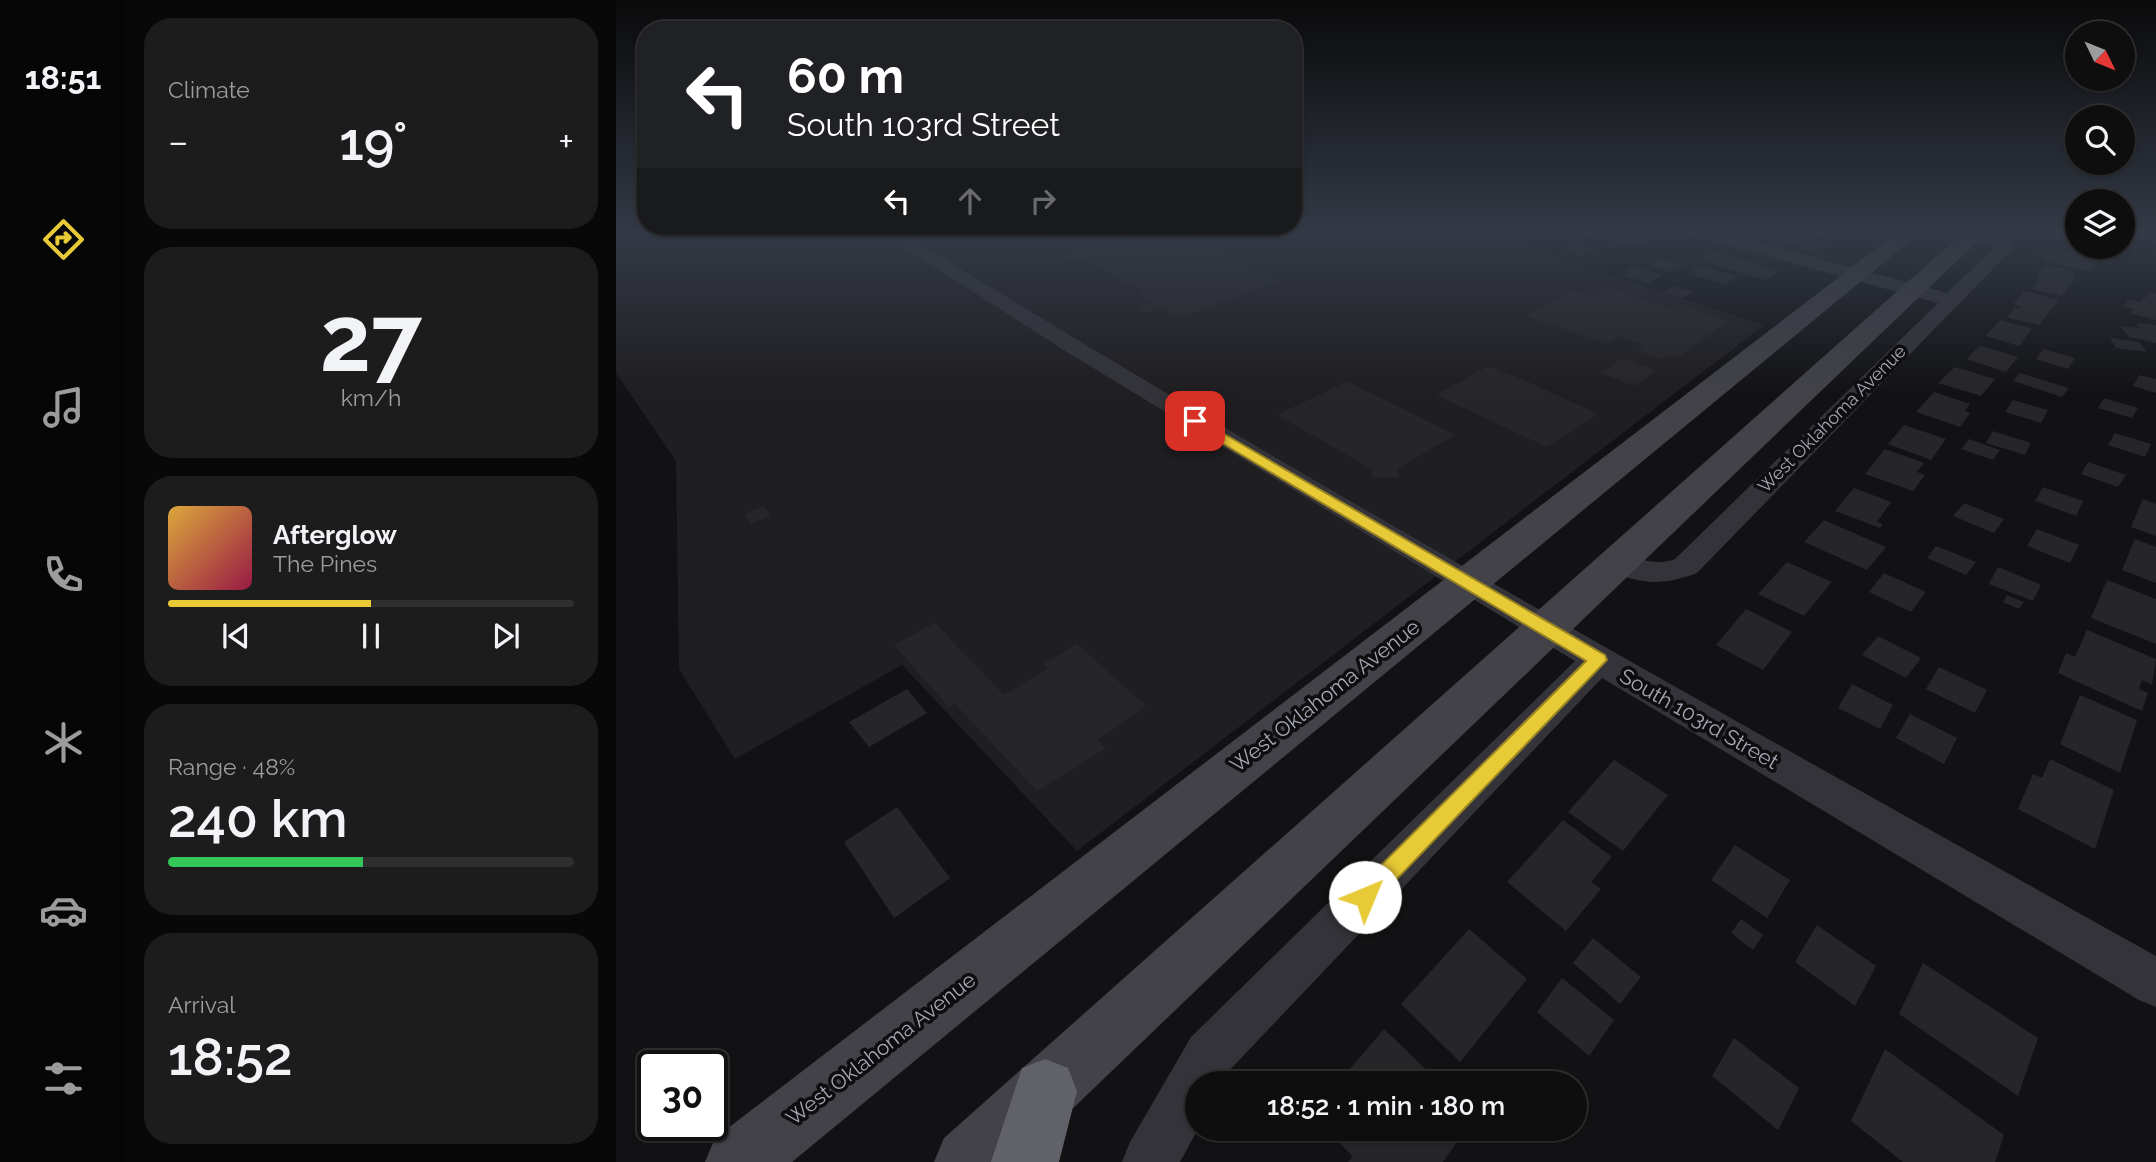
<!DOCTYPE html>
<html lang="en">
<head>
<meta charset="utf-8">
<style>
  :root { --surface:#0e0e0f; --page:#1c1c1d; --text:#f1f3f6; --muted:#9b9c9e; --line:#2e2e2f; --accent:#e8c936 }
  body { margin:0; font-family:Raleway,sans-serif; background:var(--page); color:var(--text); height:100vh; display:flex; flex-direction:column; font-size:26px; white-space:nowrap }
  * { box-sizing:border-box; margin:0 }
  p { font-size:23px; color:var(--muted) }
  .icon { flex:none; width:38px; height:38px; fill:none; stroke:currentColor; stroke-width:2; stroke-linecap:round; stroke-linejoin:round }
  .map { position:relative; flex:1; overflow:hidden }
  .side { display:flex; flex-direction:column; gap:18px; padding:18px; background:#080808; width:490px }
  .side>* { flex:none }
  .guide { position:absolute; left:21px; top:21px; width:665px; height:214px; border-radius:28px; box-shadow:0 2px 5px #0004,0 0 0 2px var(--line); background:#202124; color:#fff; overflow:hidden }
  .needle { width:46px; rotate:133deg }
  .controls { position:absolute; left:1449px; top:21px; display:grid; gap:14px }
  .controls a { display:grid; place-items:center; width:70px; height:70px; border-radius:50%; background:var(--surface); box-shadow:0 2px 5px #0004,0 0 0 2px var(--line); font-size:35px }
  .speed { position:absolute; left:21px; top:1050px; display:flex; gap:14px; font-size:35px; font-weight:700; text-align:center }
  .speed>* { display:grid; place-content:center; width:91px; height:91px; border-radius:50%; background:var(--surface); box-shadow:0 2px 5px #0004,0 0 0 2px var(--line); line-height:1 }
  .speed .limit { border:4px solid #111; border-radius:10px; background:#fff; color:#111 }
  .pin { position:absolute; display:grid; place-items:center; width:60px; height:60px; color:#fff; margin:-30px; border-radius:14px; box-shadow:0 4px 10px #0006 }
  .me { position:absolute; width:77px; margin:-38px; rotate:45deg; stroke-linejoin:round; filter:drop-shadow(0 0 5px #0008) }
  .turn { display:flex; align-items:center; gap:24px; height:147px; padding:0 35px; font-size:32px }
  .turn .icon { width:91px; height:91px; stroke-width:2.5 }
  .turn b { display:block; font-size:49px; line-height:60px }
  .lanes { display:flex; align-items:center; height:66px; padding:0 35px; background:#0003; justify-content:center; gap:35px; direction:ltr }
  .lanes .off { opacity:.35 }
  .big { font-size:52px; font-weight:600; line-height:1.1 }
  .side .card { flex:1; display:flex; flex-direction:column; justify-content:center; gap:10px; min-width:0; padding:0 24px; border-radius:28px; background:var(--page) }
  .side .dial { align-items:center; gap:0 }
  .dial b { font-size:91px; line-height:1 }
  .song { display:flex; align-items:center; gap:21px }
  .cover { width:84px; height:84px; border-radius:10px; background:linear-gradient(135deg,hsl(40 70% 55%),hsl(340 70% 35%)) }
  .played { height:7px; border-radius:4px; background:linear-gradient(90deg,var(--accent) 50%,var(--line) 50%) }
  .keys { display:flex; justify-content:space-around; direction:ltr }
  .heat { display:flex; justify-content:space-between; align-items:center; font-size:38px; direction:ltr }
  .charge { height:10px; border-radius:5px; background:linear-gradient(90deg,#34c759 48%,var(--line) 0) }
  .trip { position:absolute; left:569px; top:1071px; width:402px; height:70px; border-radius:35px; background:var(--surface); box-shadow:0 2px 5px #0004,0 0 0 2px var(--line); font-weight:600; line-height:70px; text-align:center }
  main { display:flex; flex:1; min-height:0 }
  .tabs { display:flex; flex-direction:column; width:126px; justify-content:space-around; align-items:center; background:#060606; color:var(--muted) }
  .tabs .icon { width:49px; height:49px }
  .tabs .selected { color:var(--accent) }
  .tabs b { font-size:32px; color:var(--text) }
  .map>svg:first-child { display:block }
  .built { fill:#1f1e21 }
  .building { fill:#262528 }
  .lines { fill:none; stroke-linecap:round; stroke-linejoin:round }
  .street { fill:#333339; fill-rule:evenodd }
  .secondary { fill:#424248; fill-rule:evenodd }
  .highway { fill:#606169; fill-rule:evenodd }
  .route { fill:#e8c936; stroke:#978323; stroke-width:2 }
  .labels { text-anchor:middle; stroke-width:7; stroke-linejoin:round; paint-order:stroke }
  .far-street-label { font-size:18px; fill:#a4a7b4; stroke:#0e0d0f }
  .street-label { font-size:21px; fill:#a4a7b4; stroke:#0e0d0f }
</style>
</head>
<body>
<main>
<nav class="tabs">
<b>18:51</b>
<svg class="icon selected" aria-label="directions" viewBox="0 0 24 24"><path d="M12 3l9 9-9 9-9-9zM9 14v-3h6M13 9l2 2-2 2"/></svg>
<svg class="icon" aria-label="music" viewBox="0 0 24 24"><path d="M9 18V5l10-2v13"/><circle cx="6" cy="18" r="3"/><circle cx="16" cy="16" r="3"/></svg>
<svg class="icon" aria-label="phone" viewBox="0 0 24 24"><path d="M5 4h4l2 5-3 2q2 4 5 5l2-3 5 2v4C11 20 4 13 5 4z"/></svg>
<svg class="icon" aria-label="climate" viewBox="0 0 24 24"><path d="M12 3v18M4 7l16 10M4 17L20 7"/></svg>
<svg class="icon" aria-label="car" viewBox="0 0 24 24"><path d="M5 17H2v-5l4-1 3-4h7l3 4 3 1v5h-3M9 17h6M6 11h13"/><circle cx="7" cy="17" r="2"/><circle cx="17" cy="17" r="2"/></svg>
<svg class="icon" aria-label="filters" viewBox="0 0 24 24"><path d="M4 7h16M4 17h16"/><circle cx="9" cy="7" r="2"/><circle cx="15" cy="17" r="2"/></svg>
</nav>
<section class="side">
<div class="card"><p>Climate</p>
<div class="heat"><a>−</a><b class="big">19°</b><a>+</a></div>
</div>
<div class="card dial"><b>27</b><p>km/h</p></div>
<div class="card">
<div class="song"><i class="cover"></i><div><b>Afterglow</b><p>The Pines</p></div></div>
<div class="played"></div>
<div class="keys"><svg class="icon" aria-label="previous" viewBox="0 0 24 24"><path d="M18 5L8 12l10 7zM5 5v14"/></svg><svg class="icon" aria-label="pause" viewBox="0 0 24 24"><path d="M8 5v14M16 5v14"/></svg><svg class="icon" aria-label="next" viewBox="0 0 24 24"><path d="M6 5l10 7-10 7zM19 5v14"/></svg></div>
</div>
<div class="card"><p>Range · 48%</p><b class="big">240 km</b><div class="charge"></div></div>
<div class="card"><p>Arrival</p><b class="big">18:52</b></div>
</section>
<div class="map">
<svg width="1540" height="1162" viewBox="0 0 1540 1162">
  <rect width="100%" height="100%" fill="#121214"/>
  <!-- built -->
  <polygon class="built" points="0,231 860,231 1148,325 461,851 286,665 119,759 63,669 60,461 0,373"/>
  <!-- building -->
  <g class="building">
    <polygon points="457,231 487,231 507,241 526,235 517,231 554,231 663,281 575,314 571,312 562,316 547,307 531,313 522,309 538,303 522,294 529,292 468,260 463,261 455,258 437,264 432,261 461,252 433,238"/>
    <polygon points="945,231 981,231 961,240 940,234"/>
    <polygon points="996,231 1004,231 1032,240 1018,247 984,237"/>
    <polygon points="1192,231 1226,231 1215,238"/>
    <polygon points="1435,231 1461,234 1461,243 1430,236"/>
    <polygon points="1170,232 1211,243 1199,250 1158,239"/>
    <polygon points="961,245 978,250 966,256 949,250"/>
    <polygon points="1453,248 1489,256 1499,259 1495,264 1484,262 1476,272 1424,260 1430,253 1445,257"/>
    <polygon points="1098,252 1144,265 1163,271 1149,280 1083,260"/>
    <polygon points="1045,259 1067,265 1054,272 1033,265"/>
    <polygon points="1082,265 1122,277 1109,284 1077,275 1082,272 1074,269"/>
    <polygon points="1430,265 1459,272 1455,276 1460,278 1445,296 1415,289 1424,278 1419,277"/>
    <polygon points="1017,266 1046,275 1032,283 1008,276 1014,272 1008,270"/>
    <polygon points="1058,286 1078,292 1067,298 1047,292"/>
    <polygon points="993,287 1065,312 1071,308 1113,321 1062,357 1053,354 1046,359 1021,350 1029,345 1004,336 991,344 910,316 958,290 977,296"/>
    <polygon points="1409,291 1443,300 1423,325 1391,317 1399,308 1404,309 1406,307 1397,304"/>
    <polygon points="1535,292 1540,293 1540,320 1514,313 1518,309 1507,306 1513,299 1524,302"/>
    <polygon points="1384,320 1416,329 1403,346 1370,336"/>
    <polygon points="1520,323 1540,325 1540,343 1513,337 1504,326 1524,328"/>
    <polygon points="1494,338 1523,342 1531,352 1500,348"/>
    <polygon points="1366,346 1402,357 1390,372 1353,360 1351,359 1362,347"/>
    <polygon points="1427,349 1459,358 1452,369 1420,359"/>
    <polygon points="1007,358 1040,371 1018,386 984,373"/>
    <polygon points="872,366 915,383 982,414 931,447 820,395"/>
    <polygon points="1339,367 1379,379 1365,396 1322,383"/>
    <polygon points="1404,373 1453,388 1446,397 1397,381"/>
    <polygon points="1523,375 1540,379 1540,393 1517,386"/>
    <polygon points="731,381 839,435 782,468 783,477 756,477 756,469 661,415"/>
    <polygon points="1318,392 1354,404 1349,411 1354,413 1344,427 1300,412"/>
    <polygon points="1488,398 1522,408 1516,418 1482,408"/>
    <polygon points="1397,400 1432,410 1425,423 1389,412"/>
    <polygon points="1288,425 1330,439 1315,460 1272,444"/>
    <polygon points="1377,431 1415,443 1409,455 1370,443"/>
    <polygon points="1499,433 1535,444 1529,457 1492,445"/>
    <polygon points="1353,439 1384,450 1377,460 1345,449"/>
    <polygon points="1269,449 1308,463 1301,472 1309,475 1297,491 1249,474"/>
    <polygon points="1472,462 1510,475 1502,487 1465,474"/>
    <polygon points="1427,487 1467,501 1460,516 1419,501"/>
    <polygon points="1238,488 1275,502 1261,522 1267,524 1264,528 1219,511"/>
    <polygon points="1527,499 1540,504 1540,536 1515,527"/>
    <polygon points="1348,503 1388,519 1378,533 1337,516"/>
    <polygon points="147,506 155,516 135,524 128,514"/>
    <polygon points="1208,520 1270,547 1251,570 1188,542"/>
    <polygon points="1421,529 1463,545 1454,563 1411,546"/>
    <polygon points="1519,539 1540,547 1540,583 1506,570"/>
    <polygon points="1320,546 1360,562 1350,575 1311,558"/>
    <polygon points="1171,562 1216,582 1188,616 1142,594"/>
    <polygon points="1382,567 1425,585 1417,601 1373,584"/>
    <polygon points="1268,573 1310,592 1295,612 1253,592"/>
    <polygon points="1491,580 1540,599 1540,644 1475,618"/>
    <polygon points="1391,595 1408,602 1403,609 1387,602"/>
    <polygon points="1130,609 1176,632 1147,670 1100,645"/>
    <polygon points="319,623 388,695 432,669 427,664 461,644 530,706 481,740 490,748 421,791 339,704 333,707 278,645"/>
    <polygon points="1471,630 1540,659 1536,685 1526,680 1523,689 1532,693 1526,711 1442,673 1450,653 1459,657"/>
    <polygon points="1262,636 1305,658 1290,678 1246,655"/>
    <polygon points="1323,667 1371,690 1359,713 1310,689"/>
    <polygon points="1236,684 1277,705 1264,729 1222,708"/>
    <polygon points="291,689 311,713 253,747 233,722"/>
    <polygon points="1464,695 1521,720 1504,773 1444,744"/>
    <polygon points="1294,714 1341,738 1328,764 1280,738"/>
    <polygon points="1434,759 1498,790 1479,849 1402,809 1417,774 1426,778"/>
    <polygon points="998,760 1052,795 1007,851 952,812"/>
    <polygon points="281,807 334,878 278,918 228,842"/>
    <polygon points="947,820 996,857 975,882 985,889 950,931 891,882"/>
    <polygon points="1119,845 1174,880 1151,918 1095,880"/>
    <polygon points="1125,919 1147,935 1137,950 1115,933"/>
    <polygon points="1201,925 1260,966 1239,1006 1179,962"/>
    <polygon points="853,929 911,979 844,1062 785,1004"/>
    <polygon points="977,938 1025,977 1004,1004 957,963"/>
    <polygon points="1307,963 1422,1038 1402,1096 1283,1014"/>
    <polygon points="946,978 998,1020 973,1056 921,1012"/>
    <polygon points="768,1029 823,1082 821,1083 722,1083"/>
    <polygon points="1118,1038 1183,1088 1162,1130 1096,1076"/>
    <polygon points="1269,1049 1388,1135 1379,1162 1287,1162 1235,1121"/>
    <polygon points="711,1129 840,1129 846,1135 827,1162 732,1162 737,1157"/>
  </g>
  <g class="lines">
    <!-- street -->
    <g class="street">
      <path d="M 263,231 L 283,231 C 694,486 1118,720 1540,956 L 1540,1007 L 1523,1000 L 986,678 L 611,1073 L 606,1083 L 581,1083 L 582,1129 L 564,1162 L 506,1162 L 514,1142 L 575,1037 L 959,661 L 446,349 Z"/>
      <path d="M 1073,231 L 1101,231 L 1331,293 L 1380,246 L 1355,236 L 1353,231 L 1374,231 L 1400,245 L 1081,573 C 1044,587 1026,583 990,571 L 986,564 L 990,557 C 1014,550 1032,569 1059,559 L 1322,303 L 1075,235 Z"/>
      <polygon points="1511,231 1540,231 1540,241 1513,235"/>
    </g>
    <!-- secondary -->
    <g class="secondary">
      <polygon points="1283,231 1306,231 176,1162 89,1162 99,1138"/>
      <polygon points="1349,231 1372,231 401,1162 318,1162 328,1138"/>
    </g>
    <!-- highway -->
    <polygon class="highway" points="429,1059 452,1068 461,1091 443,1162 375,1162 406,1068"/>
  </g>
  <!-- sky -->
  <linearGradient id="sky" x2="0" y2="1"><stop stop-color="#0a0a0b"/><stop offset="0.59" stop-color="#333945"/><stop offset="1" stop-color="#333945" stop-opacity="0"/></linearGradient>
  <rect width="1540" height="394" fill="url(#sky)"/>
  <!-- route -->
  <polygon class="route" points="579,417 989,655 991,660 757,904 749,908 741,904 738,897 741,889 970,661 574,424 574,419"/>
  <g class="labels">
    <!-- far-street labels -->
    <g class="far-street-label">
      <text transform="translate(1216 419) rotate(-45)" y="6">West Oklahoma Avenue</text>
    </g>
    <!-- street labels -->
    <g class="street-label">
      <text transform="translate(709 696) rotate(-38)" y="7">West Oklahoma Avenue</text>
      <text transform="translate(1083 719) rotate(30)" y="7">South 103rd Street</text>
      <text transform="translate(265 1049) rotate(-38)" y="7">West Oklahoma Avenue</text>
    </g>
  </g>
</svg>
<div class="controls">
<a><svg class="needle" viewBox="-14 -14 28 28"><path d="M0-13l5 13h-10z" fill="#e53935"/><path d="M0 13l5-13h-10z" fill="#9b9c9e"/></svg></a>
<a><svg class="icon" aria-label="search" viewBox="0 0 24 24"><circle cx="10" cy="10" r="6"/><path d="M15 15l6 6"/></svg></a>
<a><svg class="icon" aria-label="layers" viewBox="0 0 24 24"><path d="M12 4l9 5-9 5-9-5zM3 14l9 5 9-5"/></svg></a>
</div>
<div class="speed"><div class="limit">30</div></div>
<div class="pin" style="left:579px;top:421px;background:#d93025"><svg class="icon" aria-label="arrive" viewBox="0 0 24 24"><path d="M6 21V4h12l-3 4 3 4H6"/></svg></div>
<svg class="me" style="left:749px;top:897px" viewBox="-20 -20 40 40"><circle r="19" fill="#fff"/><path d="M0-13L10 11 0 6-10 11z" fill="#e8c936"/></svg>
<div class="trip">18:52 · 1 min · 180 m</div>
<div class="guide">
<div class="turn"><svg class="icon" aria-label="left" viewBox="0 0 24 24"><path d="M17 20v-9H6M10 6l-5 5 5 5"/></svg><div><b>60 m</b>South 103rd Street</div></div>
<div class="lanes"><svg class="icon" aria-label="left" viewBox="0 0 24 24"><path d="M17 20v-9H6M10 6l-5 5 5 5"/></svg><svg class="icon off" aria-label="ahead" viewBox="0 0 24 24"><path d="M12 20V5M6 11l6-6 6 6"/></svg><svg class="icon off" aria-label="right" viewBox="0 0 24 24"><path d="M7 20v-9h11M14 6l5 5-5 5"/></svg></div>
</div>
</div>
</main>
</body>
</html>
